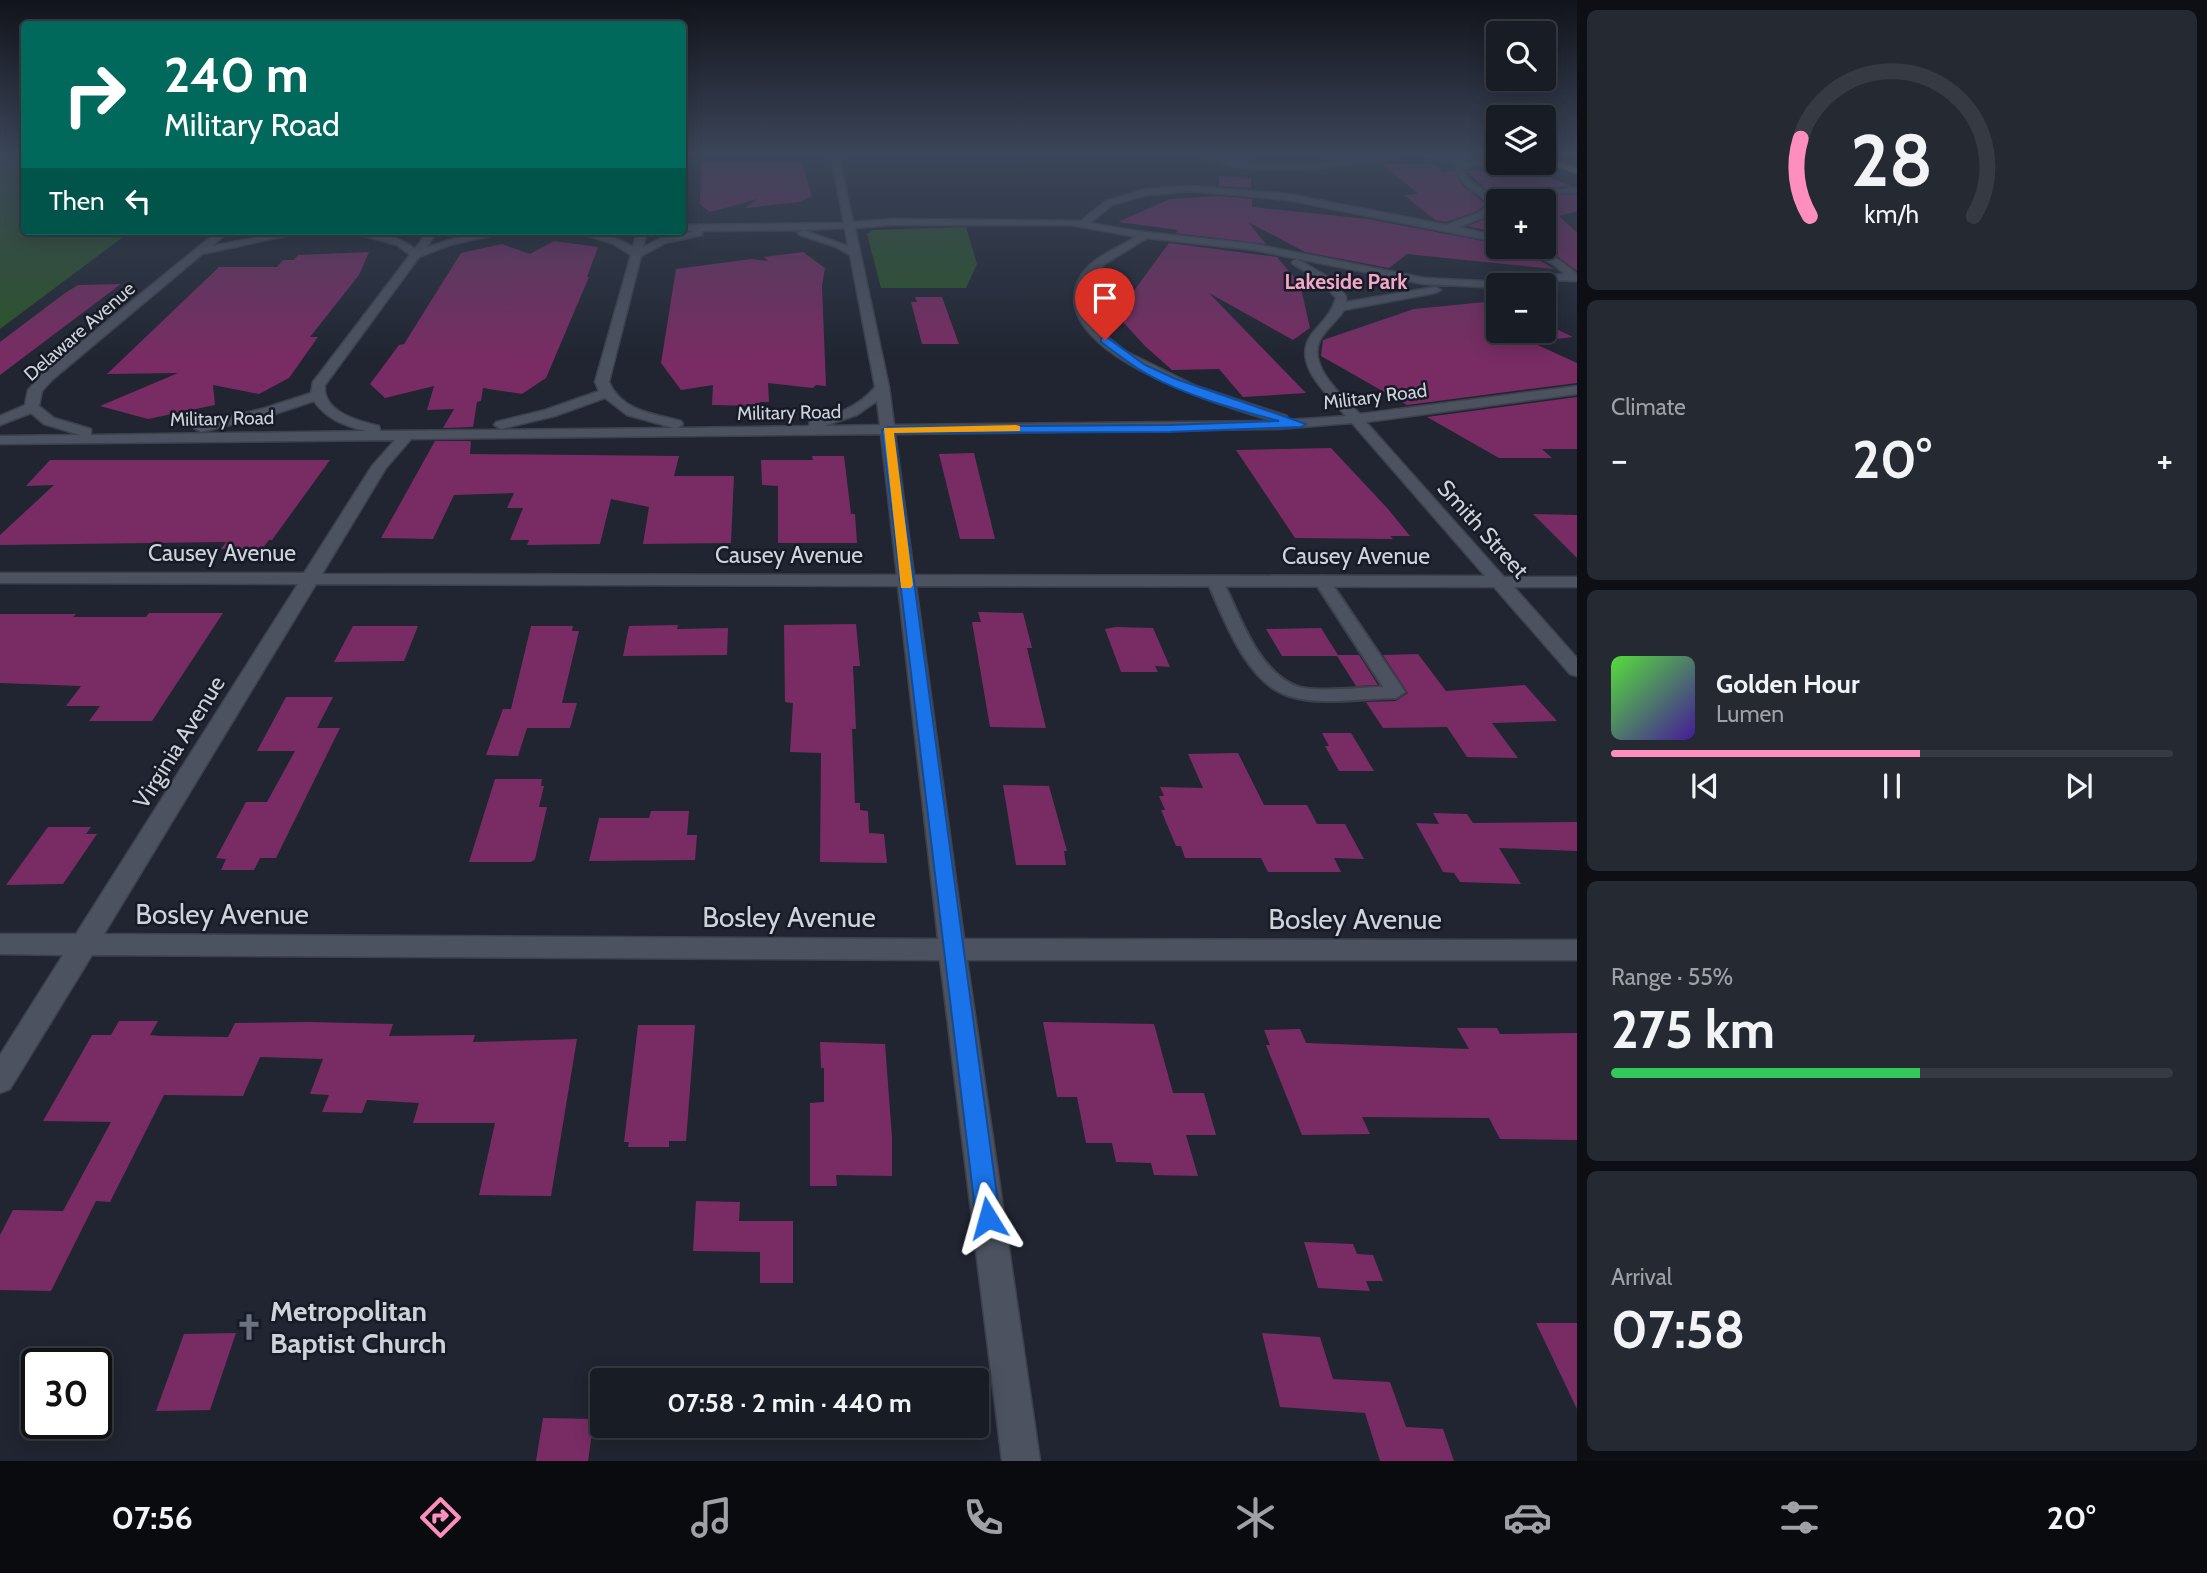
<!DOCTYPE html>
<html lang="en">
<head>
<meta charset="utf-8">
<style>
  :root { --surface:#181c25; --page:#252932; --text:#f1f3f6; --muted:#9fa1a7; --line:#363a42; --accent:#fd8ebe }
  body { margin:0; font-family:Cabin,sans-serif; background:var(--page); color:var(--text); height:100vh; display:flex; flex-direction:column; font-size:26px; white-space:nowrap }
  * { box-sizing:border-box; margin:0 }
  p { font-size:23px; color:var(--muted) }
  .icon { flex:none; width:38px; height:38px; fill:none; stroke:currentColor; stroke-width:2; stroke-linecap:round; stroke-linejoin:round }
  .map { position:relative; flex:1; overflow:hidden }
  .drawer { display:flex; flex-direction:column; gap:10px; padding:10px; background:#0d0f14; width:630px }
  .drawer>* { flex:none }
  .guide { position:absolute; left:21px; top:21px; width:665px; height:214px; border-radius:7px; box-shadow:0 4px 18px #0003,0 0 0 2px var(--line); background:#00695c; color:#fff; overflow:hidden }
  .buttons { position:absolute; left:1486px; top:21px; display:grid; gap:14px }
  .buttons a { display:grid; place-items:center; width:70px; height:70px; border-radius:7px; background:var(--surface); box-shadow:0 4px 18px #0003,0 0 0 2px var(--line); font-size:35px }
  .speed { position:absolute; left:21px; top:1348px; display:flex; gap:14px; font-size:35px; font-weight:700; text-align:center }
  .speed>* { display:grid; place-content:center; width:91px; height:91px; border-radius:50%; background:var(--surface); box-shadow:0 4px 18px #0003,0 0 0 2px var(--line); line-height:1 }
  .speed .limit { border:4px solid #111; border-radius:10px; background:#fff; color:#111 }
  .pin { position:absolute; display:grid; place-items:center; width:60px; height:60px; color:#fff; margin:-72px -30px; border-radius:50% 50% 50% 0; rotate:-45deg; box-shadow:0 0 7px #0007 }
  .pin .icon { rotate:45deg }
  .me { position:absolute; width:77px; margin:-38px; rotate:352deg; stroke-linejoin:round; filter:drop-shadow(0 0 5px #0008) }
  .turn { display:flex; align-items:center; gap:24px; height:147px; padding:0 28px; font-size:32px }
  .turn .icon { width:91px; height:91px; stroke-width:2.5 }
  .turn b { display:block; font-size:49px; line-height:60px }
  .then { display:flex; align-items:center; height:66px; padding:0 28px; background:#0003; gap:14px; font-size:26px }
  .big { font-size:52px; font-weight:800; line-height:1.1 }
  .drawer .card { flex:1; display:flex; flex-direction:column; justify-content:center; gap:10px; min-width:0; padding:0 24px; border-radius:10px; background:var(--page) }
  .drawer .dial { align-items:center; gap:0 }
  .dial svg { height:182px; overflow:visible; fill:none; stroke:var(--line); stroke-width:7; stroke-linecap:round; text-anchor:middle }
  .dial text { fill:var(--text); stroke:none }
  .song { display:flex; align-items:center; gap:21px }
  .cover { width:84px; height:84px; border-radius:10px; background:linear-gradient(135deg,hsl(110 70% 55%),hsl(260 70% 35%)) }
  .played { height:7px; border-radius:4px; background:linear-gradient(90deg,var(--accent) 55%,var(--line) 55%) }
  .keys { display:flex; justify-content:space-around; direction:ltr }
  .heat { display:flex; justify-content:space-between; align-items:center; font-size:38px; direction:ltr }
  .charge { height:10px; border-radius:5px; background:linear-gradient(90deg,#34c759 55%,var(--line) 0) }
  .trip { position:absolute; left:590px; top:1368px; width:399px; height:70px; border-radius:7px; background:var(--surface); box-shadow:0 4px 18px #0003,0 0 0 2px var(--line); font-weight:800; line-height:70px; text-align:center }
  .menu { display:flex; height:112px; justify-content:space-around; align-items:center; background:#0a0b0f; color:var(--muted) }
  .menu .icon { width:49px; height:49px }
  .menu .on { color:var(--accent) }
  .menu b { font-size:32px; color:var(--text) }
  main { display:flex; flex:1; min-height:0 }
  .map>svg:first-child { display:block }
  .green { fill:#2a5528 }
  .building { fill:#792c63 }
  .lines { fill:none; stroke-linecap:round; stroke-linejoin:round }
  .lane-casing { stroke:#3c414b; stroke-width:4 }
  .street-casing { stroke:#3c414b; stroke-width:3 }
  .primary-casing { stroke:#3c414b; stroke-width:3 }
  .lane { fill:#4c525f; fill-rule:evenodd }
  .street { fill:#4c525f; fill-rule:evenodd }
  .primary { fill:#9e784a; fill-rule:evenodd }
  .route { fill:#1a73e8; stroke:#114b97; stroke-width:2 }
  .slow { fill:#f59e0b }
  .labels { text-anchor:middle; stroke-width:5; stroke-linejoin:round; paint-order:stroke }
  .far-street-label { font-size:19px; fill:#ced2da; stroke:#161b27 }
  .far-neighbourhood-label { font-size:21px; font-weight:bold; fill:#f4a6c6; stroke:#161b27 }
  .street-label { font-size:23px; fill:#ced2da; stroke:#161b27 }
  .near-street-label { font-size:28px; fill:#ced2da; stroke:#161b27 }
  .near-poi-label { font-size:28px; font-weight:bold; fill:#ced2da; stroke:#161b27; text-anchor:start }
</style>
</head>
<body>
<main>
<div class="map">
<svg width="1577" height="1461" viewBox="0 0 1577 1461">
  <rect width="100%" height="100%" fill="#202531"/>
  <!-- green -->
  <g class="green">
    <polygon points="0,155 24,155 24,231 131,231 0,329"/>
    <polygon points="966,227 977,264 966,288 881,288 867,234 873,230"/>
  </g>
  <!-- building -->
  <g class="building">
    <polygon points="801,161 812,196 799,202 745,208 758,199 710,212 700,204 701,162"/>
    <polygon points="1380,163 1437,165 1442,172 1454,171 1462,185 1485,204 1478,211 1446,222 1435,220 1404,195 1419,194"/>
    <polygon points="1529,169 1571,186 1550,188 1549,193 1577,195 1577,211 1559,216 1577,232 1577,271 1558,257 1537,247 1544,247 1544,201 1498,201 1467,171"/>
    <polygon points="1219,176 1251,178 1251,188 1219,186"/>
    <polygon points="1218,196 1252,199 1252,207 1368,219 1498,244 1498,247 1517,247 1554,269 1407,254 1389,268 1305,252 1248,222 1266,244 1176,233 1178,230 1118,222 1170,199"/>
    <polygon points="1498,209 1498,233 1467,226 1486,219"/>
    <polygon points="554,241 598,247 587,277 589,277 546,378 522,394 483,388 481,401 477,402 473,427 443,428 454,409 427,410 434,386 385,398 370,384 399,345 404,344 461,253 502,244 530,254"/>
    <polygon points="1169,243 1277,257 1300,284 1310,328 1293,340 1209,293 1306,393 1243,397 1219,369 1172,370 1145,346 1124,323 1123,300 1127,300"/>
    <polygon points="369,252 359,275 310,337 318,337 289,378 259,394 213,385 215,405 148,419 100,406 178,373 107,374 219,267 277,267 283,260 294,260 298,255"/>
    <polygon points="803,252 825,268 822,286 826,386 816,385 813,388 768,383 769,402 760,402 760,406 712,405 713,385 681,390 661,363 676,269 751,259 768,261 764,257"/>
    <polygon points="121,284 0,375 0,342 65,293 78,285"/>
    <polygon points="915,297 942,297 959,344 922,344 911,302 917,302"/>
    <polygon points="1495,301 1498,302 1498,331 1544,331 1544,323 1573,337 1531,342 1577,363 1577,383 1407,405 1321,356 1323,340 1414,309"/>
    <polygon points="1577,397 1577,449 1542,449 1552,458 1499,458 1427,417"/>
    <polygon points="435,441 471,441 470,454 679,456 674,476 734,476 731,543 643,544 649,507 611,499 600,544 527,545 529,540 510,540 523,508 507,508 514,493 454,495 433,539 381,538"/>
    <polygon points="1331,448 1388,509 1410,536 1390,536 1393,539 1295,538 1236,450"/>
    <polygon points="974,453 995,539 960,539 939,454"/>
    <polygon points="812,456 844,456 851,514 855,514 857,543 778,543 778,486 762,485 761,460 813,460"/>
    <polygon points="50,460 330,460 272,540 269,540 262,549 221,549 226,542 0,545 0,535 54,485 26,486"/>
    <polygon points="1533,514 1577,515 1577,558"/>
    <polygon points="978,612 1023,613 1032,648 1027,648 1046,728 990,727 972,622 981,622"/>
    <polygon points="149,613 223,613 152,721 89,721 100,706 66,706 81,686 0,683 0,614 76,614 73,617 146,617"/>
    <polygon points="856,624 860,666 853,666 856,729 852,729 855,803 860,803 860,810 868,811 869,833 884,834 887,863 820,862 821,753 790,752 793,703 785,702 784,625"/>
    <polygon points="678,625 677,629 728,628 727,655 623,656 629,626"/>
    <polygon points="353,626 418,626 404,661 334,662"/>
    <polygon points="531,626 573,626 572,631 579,631 562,703 577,703 570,728 527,728 518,756 486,755 503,709 511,709"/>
    <polygon points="1116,627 1153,628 1170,667 1155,666 1158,672 1121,672 1105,629"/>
    <polygon points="1321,628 1338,655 1359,655 1378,685 1356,686 1337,656 1282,656 1266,629"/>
    <polygon points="1418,654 1446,691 1525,685 1557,721 1492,723 1518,758 1467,757 1447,727 1383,728 1366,702 1396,701 1408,693 1383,655"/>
    <polygon points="286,697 333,697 317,728 340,728 276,858 260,858 254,870 221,870 226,859 216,858 246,802 267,802 295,751 257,751"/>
    <polygon points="1322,733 1351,733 1374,771 1339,771 1325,746 1329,746"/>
    <polygon points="1238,753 1264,805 1307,805 1317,824 1345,824 1364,859 1334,858 1341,872 1268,872 1261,858 1185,858 1181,846 1176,846 1161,810 1165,810 1159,796 1164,796 1160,787 1203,788 1188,754"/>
    <polygon points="495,779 542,779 541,786 544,786 539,807 547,807 535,859 531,862 469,862"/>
    <polygon points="1003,785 1049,786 1067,851 1064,851 1066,865 1016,865"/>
    <polygon points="651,811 689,811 687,835 697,835 695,860 589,861 599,818 649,818"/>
    <polygon points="1433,813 1467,814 1473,823 1577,822 1577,851 1499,848 1521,884 1460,882 1454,873 1443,872 1416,823 1439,824"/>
    <polygon points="48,827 91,827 86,834 97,834 63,884 6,885"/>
    <polygon points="119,1021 158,1021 150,1035 160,1036 228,1037 235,1023 309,1022 393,1024 389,1036 475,1035 473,1042 577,1039 551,1196 479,1195 495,1123 413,1123 419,1103 367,1100 362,1113 322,1112 329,1095 310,1094 323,1059 260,1057 243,1096 164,1095 110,1202 96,1201 51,1291 0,1290 0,1235 13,1210 63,1211 111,1122 43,1121 92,1035 111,1035"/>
    <polygon points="1043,1022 1154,1024 1173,1093 1204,1093 1216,1135 1186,1135 1198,1176 1154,1175 1151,1163 1116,1162 1112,1143 1086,1143 1077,1097 1057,1097"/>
    <polygon points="638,1025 695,1025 686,1141 669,1141 669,1147 628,1147 629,1142 624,1142"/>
    <polygon points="1457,1028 1497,1028 1500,1034 1577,1033 1577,1140 1500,1139 1489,1118 1362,1117 1370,1134 1302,1135 1266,1045 1270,1045 1264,1030 1300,1029 1306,1043 1469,1049"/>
    <polygon points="820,1042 885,1044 892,1137 892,1176 836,1175 837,1186 810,1186 810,1103 824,1102 824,1068 821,1068"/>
    <polygon points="696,1201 740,1202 739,1221 793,1221 793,1283 760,1283 760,1252 693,1251"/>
    <polygon points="1304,1242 1353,1244 1357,1254 1373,1255 1383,1281 1366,1281 1370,1291 1318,1288"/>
    <polygon points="1536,1323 1577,1323 1577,1409"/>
    <polygon points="236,1333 210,1410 156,1411 184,1334"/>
    <polygon points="1262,1333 1320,1337 1333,1379 1390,1382 1406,1427 1443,1429 1454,1461 1380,1461 1365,1413 1280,1407"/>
    <polygon points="543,1418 594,1419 588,1461 536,1461"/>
  </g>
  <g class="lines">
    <defs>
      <g id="lane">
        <path d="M 1200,155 L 1280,165 L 1404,155 C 1394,160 1379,160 1367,162 C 1320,169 1243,178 1200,155 Z"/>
        <polygon points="1422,155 1436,155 1473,164 1469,166"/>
        <polygon points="1577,188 1577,192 1554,193 1550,191"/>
        <path d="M 1215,576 L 1223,581 C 1240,616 1257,670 1296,686 C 1314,693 1363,687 1383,687 L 1314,581 L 1322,576 L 1328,578 L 1405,692 L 1396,698 C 1362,698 1322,706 1289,696 C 1246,683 1224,618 1207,581 Z"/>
      </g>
      <path id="street" d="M 831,155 L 839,155 L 853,222 L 893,219 L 1081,221 L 1106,201 L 1146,189 L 1190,186 L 1288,194 L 1446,225 L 1479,213 L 1489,204 C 1480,191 1455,185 1456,167 L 1469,162 L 1498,159 L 1498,163 L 1501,163 L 1471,166 L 1463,170 C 1470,187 1491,189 1498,206 L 1485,217 L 1458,227 L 1498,236 L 1498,242 L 1288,200 L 1190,191 L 1146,195 L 1112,205 L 1090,223 L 1136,231 L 1254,244 L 1424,278 L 1483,281 L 1565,274 L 1553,264 L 1519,247 C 1541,246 1560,260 1577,274 L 1577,281 L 1548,280 L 1483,287 L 1424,284 L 1254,250 L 1147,238 L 1105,264 L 1092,277 L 1088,284 L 1086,309 L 1099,330 L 1125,351 L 1196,386 L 1287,416 L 1288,420 L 1346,416 C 1328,395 1291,364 1311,335 C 1321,322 1331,315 1336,298 L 1320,281 L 1293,264 L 1292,262 L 1297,259 L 1328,277 L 1346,296 L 1346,302 L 1435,287 L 1441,290 L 1435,293 L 1344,310 C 1338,320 1326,329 1320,340 C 1307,367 1344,397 1360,414 L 1577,386 L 1577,394 L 1366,422 L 1504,577 L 1577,577 L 1577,587 L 1514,587 L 1577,658 L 1577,676 L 1570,674 L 1494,587 L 916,586 L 964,939 L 1577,940 L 1577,960 L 967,960 L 1040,1461 L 1002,1461 L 940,960 L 92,955 L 10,1089 L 0,1093 L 0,1055 L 63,955 L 0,954 L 0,934 L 76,934 L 298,584 L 0,583 L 0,573 L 304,573 L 372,466 L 395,440 L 0,444 L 0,436 L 80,435 L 44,424 L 31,413 L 0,425 L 0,416 L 25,405 L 28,390 L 42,374 L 218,231 L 229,231 L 212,246 L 289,231 L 309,231 L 202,254 L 52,380 L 42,391 L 39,406 L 54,418 L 91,429 L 91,435 L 366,431 C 345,426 326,419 314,401 L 275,414 L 201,432 L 194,428 L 196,425 L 265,408 L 311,393 L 313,382 L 410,255 L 397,245 L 346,231 C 369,231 396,234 415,249 L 428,231 L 438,231 L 426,248 C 453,237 483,231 512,231 L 450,245 L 419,257 L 325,385 C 322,412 358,421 379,426 L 380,431 L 674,428 L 627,415 L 605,398 L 555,416 L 501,429 L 494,425 L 496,422 L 545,410 L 599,391 L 595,382 L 631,255 L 613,244 L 574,231 C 595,231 615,236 633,247 L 637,231 L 647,231 L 643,247 L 659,239 L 695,231 L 682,231 L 682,225 L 844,223 ZM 893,225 L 1071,225 L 1136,237 C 1117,249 1086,259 1077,283 C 1050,355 1225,407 1273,421 L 894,425 L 889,387 L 855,228 ZM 845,228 L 848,246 L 803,230 ZM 803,230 L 798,233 L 800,235 L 836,247 L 850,255 L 875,387 C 859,407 835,415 810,421 L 809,426 L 678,428 L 683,424 L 681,421 C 653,414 622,411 609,382 L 641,256 L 666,243 L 702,235 L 702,231 ZM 877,401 L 880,425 L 824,426 L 857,415 ZM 1352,423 L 1485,576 L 914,575 L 895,434 L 1277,429 ZM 881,434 L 897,575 L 322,574 L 386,468 L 411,439 ZM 316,584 L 898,586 L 938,939 L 104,934 Z"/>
      <polygon id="primary" points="1544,156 1577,168 1577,174 1544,161"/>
    </defs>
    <!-- lane casing -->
    <use href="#lane" class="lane-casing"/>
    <!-- street casing -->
    <use href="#street" class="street-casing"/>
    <!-- primary casing -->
    <use href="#primary" class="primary-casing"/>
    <!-- lane -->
    <use href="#lane" class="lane"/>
    <!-- street -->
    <use href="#street" class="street"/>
    <!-- primary -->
    <use href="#primary" class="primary"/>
  </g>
  <!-- sky -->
  <linearGradient id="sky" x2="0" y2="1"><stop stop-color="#12141b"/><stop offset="0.43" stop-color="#3c465a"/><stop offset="1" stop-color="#3c465a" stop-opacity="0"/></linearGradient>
  <rect width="1577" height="359" fill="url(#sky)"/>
  <!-- route -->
  <path class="route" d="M 1101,338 L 1108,338 L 1145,365 L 1176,379 L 1306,424 L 1301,427 L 1169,432 L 894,433 L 1000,1218 L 996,1227 L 988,1230 L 979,1227 L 976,1218 L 882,430 L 888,427 L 1169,425 L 1279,421 C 1234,409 1176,393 1137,368 C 1125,360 1113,351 1101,342 Z"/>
  <!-- slow -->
  <polygon class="slow" points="1016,425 1020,426 1020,431 894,433 913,585 911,588 901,588 884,428"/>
  <!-- icons -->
  <defs>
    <symbol id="church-bare" viewBox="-9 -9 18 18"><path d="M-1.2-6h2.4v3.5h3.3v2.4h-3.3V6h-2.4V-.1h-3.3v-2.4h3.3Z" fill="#6b7280" stroke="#161b27" stroke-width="2.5" paint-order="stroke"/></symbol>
  </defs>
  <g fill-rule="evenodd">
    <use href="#church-bare" x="230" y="1308" width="38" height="38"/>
  </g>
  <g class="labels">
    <!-- far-street labels -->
    <g class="far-street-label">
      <text transform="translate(79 331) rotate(-41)" y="7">Delaware Avenue</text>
      <text transform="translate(1375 396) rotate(-7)" y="7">Military Road</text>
      <text transform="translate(789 412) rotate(-1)" y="7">Military Road</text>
      <text transform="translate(222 418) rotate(-1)" y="7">Military Road</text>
    </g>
    <!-- far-neighbourhood labels -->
    <g class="far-neighbourhood-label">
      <text x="1346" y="289">Lakeside Park</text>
    </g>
    <!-- street labels -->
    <g class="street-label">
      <text transform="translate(1483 529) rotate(48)" y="8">Smith Street</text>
      <text x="222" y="561">Causey Avenue</text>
      <text x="789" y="563">Causey Avenue</text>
      <text x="1356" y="564">Causey Avenue</text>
      <text transform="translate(179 742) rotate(-58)" y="8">Virginia Avenue</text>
    </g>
    <!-- near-street labels -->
    <g class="near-street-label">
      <text x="222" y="924">Bosley Avenue</text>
      <text x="789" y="927">Bosley Avenue</text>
      <text x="1355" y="929">Bosley Avenue</text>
    </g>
    <!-- near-poi labels -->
    <g class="near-poi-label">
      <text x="270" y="1321">Metropolitan<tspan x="270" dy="32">Baptist Church</tspan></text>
    </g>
  </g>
</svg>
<div class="buttons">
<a><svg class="icon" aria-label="search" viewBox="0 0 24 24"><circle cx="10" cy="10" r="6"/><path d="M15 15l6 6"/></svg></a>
<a><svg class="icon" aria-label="layers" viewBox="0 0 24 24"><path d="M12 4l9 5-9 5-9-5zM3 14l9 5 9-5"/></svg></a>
<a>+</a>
<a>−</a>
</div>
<div class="speed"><div class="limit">30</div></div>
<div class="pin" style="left:1105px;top:340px;background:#d93025"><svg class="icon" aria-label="arrive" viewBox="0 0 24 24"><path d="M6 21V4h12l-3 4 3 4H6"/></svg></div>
<svg class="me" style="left:988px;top:1218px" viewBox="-20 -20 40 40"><path d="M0-17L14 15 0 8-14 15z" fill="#1a73e8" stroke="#fff" stroke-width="4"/></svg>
<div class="trip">07:58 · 2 min · 440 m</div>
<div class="guide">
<div class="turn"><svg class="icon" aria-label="right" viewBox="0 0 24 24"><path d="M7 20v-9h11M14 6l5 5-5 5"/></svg><div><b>240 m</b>Military Road</div></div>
<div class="then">Then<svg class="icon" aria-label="left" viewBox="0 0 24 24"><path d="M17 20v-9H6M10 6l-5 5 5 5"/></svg></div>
</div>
</div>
<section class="drawer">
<div class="card dial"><svg viewBox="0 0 100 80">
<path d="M14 69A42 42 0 1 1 86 69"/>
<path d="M14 69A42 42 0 0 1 10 35" stroke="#fd8ebe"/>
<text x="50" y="56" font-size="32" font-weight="700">28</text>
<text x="50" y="72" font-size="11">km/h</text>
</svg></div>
<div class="card"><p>Climate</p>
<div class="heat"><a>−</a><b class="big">20°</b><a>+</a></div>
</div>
<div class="card">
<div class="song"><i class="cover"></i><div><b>Golden Hour</b><p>Lumen</p></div></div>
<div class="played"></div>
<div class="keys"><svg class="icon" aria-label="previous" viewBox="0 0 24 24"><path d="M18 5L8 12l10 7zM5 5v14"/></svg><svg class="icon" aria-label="pause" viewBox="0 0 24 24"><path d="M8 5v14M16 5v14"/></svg><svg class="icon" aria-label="next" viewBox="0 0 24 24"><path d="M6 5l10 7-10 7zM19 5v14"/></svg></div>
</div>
<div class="card"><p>Range · 55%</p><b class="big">275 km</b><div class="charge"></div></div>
<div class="card"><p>Arrival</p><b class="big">07:58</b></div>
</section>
</main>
<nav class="menu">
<b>07:56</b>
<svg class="icon on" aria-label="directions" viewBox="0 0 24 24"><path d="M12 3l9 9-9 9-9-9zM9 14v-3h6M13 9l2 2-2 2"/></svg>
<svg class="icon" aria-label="music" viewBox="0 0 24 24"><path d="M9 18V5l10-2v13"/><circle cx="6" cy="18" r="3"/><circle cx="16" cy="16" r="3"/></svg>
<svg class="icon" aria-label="phone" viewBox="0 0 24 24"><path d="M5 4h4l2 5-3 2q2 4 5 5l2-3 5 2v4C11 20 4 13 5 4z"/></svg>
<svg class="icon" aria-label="climate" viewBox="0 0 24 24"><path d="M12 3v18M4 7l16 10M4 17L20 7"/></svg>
<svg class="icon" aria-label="car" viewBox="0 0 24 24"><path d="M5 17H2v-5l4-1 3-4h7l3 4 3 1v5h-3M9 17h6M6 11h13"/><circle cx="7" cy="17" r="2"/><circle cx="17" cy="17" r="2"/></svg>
<svg class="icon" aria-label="filters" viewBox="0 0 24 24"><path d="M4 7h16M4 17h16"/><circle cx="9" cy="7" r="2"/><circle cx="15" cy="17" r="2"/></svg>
<b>20°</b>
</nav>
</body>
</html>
